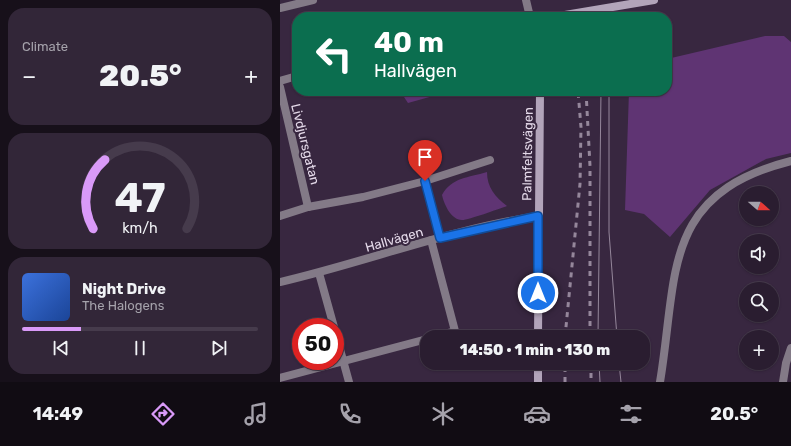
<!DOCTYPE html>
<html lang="en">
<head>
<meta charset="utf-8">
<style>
  :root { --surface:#2a1d30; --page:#322638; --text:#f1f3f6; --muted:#a5a2ab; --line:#463b4c; --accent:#d99af8 }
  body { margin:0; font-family:Rubik,sans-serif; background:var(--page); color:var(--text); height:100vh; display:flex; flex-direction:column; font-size:15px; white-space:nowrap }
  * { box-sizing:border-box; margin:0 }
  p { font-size:13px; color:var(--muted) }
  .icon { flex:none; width:22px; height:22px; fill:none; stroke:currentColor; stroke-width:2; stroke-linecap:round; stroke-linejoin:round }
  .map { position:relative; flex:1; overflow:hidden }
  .drawer { display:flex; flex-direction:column; gap:8px; padding:8px; background:#17101a; width:280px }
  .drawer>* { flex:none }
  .hud { position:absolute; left:12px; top:12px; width:380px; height:84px; border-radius:16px; box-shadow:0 1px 3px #0004,0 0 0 1px var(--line); background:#0b6e4f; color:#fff; overflow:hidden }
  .needle { width:26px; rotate:110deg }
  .controls { position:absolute; left:459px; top:186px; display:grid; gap:8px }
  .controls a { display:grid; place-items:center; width:40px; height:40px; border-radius:50%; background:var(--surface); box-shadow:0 1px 3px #0004,0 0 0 1px var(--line); font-size:20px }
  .speed { position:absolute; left:12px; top:318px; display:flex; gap:8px; font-size:20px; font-weight:700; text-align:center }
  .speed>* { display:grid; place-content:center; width:52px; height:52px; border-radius:50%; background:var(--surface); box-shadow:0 1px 3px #0004,0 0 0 1px var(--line); line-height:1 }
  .speed .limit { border:6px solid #d22; background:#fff; color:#111 }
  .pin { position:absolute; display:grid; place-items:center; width:34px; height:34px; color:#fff; margin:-41px -17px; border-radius:50% 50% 50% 0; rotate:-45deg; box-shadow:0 0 4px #0007 }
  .pin .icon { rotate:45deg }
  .me { position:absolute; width:44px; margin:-22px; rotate:0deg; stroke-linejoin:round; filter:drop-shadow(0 0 3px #0008) }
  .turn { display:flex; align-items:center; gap:14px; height:84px; padding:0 16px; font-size:18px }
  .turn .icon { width:52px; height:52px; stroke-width:2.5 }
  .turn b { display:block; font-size:28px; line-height:34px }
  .big { font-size:30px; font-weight:800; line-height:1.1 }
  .drawer .card { flex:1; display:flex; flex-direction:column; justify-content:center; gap:6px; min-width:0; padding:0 14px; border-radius:16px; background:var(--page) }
  .drawer .dial { align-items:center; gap:0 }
  .dial svg { height:104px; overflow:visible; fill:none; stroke:var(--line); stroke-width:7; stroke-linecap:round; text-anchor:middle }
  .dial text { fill:var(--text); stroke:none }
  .song { display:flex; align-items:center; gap:12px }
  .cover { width:48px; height:48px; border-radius:6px; background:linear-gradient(135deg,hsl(220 70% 55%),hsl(220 70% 35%)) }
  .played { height:4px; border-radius:2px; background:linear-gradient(90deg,var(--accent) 25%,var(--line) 25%) }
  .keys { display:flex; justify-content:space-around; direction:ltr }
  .heat { display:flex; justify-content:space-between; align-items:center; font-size:22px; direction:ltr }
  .trip { position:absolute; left:140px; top:330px; width:230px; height:40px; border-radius:16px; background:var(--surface); box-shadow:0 1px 3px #0004,0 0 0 1px var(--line); font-weight:800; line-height:40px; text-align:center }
  .tabs { display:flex; height:64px; justify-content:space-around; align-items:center; background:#110c13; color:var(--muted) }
  .tabs .icon { width:28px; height:28px }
  .tabs .selected { color:var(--accent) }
  .tabs b { font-size:18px; color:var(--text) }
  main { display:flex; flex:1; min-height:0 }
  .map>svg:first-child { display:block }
  .green { fill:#5f3473 }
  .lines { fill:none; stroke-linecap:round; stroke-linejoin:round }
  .minor { stroke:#837a87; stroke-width:8 }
  .tertiary { stroke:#837a87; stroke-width:8 }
  .secondary { stroke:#b2a4ba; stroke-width:8 }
  .tram { stroke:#95879b; stroke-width:1 }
  .rail { stroke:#95879b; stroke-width:3; stroke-dasharray:5 5; stroke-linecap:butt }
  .route-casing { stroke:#114b97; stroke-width:10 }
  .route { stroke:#1a73e8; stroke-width:7 }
  .labels { text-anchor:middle; stroke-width:4; stroke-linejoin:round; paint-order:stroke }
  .street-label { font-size:13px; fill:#e4d9e9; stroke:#382740 }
</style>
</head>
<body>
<main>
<section class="drawer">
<div class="card"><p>Climate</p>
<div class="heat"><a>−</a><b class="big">20.5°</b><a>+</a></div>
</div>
<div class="card dial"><svg viewBox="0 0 100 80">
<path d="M14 69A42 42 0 1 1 86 69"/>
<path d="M14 69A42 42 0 0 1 23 16" stroke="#d99af8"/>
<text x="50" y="56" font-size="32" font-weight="700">47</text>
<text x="50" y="72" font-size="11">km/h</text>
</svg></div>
<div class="card">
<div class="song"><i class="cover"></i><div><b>Night Drive</b><p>The Halogens</p></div></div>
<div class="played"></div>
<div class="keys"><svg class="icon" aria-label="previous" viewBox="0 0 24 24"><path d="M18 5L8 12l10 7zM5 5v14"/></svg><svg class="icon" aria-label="pause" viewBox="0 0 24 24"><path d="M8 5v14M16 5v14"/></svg><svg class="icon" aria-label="next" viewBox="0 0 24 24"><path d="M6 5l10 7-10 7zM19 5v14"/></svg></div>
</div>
</section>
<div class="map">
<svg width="511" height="382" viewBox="0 0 511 382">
  <rect width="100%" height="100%" fill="#382740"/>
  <!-- green -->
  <g class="green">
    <polygon points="485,36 504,36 511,42 511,153 486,159 430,190 390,237 364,214 345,210 349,91 387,91 387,59"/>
    <polygon points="120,91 171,91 128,103"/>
    <path d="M 207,172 C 207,187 215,197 227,206 C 218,209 189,220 182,220 C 171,220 164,204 162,195 C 172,177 188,178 207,172 Z"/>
  </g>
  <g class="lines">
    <!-- minor -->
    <g class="minor">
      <polyline points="0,8 33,0"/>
      <polyline points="0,81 17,76"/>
      <polyline points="0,87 28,207"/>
      <polyline points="0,216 28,207 83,197 145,181"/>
      <polyline points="160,238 145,181 210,160"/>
      <polyline points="151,240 175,331 154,337"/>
      <polyline points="39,273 54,327"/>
      <path d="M 0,282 C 86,262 170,229 258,216"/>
      <polyline points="55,331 69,382"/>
      <polyline points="0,378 147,339"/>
      <path d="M 380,382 C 398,274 381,194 511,161"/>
      <polyline points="503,382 506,363 511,348"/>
    </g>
    <!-- tertiary -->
    <polyline class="tertiary" points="246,0 250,17"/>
    <!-- secondary -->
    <g class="secondary">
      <polyline points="273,17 374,0"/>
      <polyline points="258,337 260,91"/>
      <polyline points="258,382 258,363"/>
    </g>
    <!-- tram -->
    <g class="tram">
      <polyline points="329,91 329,232 337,337"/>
      <polyline points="318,337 321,91"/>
      <polyline points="319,363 320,382"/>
      <polyline points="339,363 341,382"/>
    </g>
    <!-- rail -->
    <g class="rail">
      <polyline points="306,91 310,166 310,337"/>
      <polyline points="285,337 300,184 301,127 298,91"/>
      <polyline points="311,363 311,382"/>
      <polyline points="285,382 285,363"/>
    </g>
  </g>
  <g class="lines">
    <defs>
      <polyline id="route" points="145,181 160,238 258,216 258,293"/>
    </defs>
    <!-- route casing -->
    <use href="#route" class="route-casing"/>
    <!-- route -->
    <use href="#route" class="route"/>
  </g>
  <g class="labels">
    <!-- street labels -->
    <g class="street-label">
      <text transform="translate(26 144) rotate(76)" y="5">Livdjursgatan</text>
      <text transform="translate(247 154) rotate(-89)" y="5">Palmfeltsvägen</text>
      <text transform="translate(114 239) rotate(-16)" y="5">Hallvägen</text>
    </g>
  </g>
</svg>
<div class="controls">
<a><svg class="needle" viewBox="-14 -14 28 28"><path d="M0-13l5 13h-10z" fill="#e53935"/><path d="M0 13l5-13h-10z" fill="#a5a2ab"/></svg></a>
<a><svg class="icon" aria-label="sound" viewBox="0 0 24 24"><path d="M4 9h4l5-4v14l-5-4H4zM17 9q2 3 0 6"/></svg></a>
<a><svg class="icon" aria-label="search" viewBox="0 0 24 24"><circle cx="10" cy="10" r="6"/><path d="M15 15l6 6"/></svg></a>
<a>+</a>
</div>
<div class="speed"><div class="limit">50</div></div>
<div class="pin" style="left:145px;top:181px;background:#d93025"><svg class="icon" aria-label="arrive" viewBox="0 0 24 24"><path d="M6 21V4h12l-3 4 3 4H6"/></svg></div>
<svg class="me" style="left:258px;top:293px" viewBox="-20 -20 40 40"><circle r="17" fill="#1a73e8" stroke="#fff" stroke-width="3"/><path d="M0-11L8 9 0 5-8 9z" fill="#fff"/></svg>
<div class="trip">14:50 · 1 min · 130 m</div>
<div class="hud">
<div class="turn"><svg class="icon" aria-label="left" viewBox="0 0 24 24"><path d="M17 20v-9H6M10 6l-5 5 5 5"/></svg><div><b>40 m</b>Hallvägen</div></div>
</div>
</div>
</main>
<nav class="tabs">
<b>14:49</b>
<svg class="icon selected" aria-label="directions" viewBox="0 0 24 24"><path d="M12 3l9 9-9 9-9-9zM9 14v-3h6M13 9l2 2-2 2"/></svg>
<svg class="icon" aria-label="music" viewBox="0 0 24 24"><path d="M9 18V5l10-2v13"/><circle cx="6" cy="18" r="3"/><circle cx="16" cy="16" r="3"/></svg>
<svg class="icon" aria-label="phone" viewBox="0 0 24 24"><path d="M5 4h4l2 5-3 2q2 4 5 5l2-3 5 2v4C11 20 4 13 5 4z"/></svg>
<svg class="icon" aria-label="climate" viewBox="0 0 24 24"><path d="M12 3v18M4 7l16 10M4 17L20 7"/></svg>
<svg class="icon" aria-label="car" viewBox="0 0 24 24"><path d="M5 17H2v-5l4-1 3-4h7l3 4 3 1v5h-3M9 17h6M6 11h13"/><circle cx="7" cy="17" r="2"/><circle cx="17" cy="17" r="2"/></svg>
<svg class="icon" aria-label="filters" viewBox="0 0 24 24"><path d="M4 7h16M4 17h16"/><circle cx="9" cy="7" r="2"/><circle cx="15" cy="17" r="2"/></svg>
<b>20.5°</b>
</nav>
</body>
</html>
